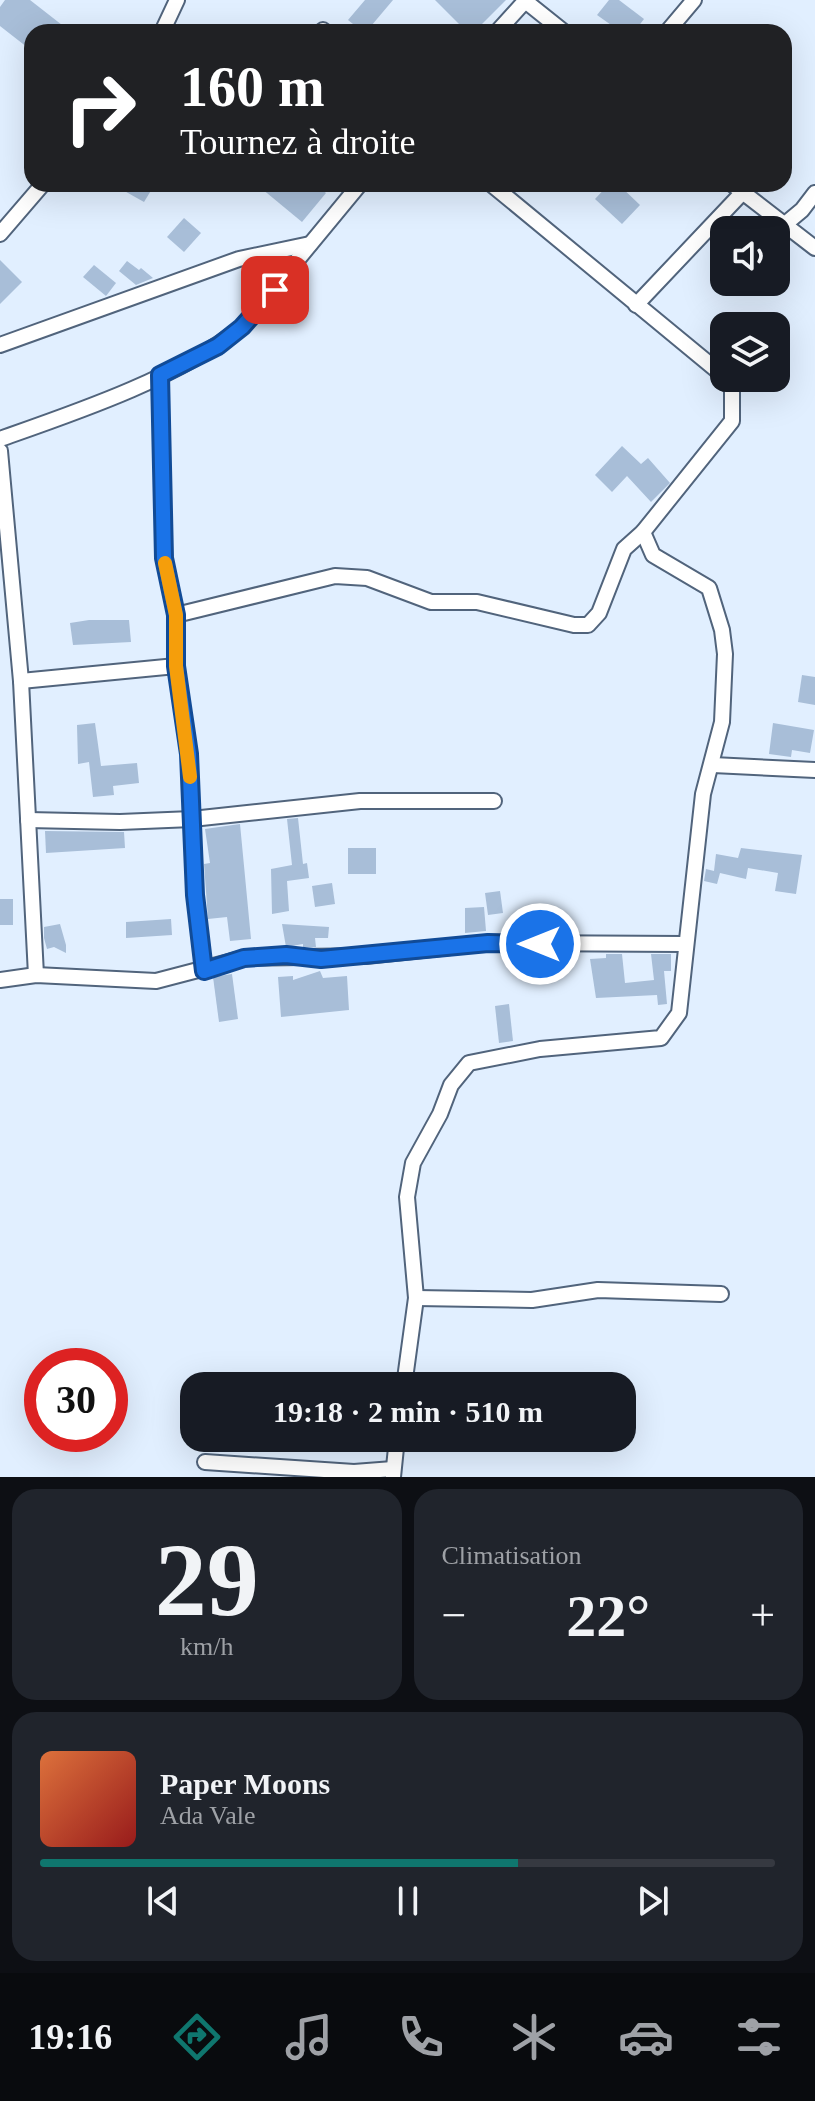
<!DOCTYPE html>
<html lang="fr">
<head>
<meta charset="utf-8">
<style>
  :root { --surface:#171b24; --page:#20242c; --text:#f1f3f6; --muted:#9ea1a6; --line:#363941; --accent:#0f766e }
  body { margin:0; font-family:Georgia,serif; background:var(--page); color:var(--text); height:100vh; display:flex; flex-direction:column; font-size:30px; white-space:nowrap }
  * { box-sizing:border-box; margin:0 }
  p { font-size:26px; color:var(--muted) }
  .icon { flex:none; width:44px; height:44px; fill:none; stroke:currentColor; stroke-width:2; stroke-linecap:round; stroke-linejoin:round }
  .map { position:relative; height:1477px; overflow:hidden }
  .sheet { display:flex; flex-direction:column; gap:12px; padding:12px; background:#0d0f14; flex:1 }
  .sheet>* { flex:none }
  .banner { position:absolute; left:24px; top:24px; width:768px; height:168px; border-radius:24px; box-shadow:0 8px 32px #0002; background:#202124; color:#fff; overflow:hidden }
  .fabs { position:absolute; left:710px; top:216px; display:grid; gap:16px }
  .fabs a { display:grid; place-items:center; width:80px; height:80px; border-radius:16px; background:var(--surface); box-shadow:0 8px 32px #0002; font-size:40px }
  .speed { position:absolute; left:24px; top:1348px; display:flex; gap:16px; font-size:40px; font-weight:700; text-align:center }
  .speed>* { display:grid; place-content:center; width:104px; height:104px; border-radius:50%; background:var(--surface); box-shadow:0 8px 32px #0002; line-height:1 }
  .speed .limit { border:12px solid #d22; background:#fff; color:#111 }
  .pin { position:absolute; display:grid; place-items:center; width:68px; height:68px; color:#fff; margin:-34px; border-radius:16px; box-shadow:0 4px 12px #0006 }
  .me { position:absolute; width:88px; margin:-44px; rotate:270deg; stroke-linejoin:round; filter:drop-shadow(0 0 6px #0008) }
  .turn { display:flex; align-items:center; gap:28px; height:168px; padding:0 24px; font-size:36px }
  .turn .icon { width:104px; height:104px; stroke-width:2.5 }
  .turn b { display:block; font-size:56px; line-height:68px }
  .big { font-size:60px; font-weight:700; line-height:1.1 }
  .sheet .tile { flex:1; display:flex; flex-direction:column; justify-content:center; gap:12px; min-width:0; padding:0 28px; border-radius:24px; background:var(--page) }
  .sheet .dial { align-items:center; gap:0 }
  .dial b { font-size:104px; line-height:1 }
  .song { display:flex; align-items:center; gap:24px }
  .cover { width:96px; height:96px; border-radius:12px; background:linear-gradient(135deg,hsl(20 70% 55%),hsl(0 70% 35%)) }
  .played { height:8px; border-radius:4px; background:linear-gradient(90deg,var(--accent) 65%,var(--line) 65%) }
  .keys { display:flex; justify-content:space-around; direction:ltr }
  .heat { display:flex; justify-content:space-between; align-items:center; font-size:44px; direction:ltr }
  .sheet .tiles { flex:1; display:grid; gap:12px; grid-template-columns:1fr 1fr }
  .tile:last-child { grid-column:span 2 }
  .trip { position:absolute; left:180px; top:1372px; width:456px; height:80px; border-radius:24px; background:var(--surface); box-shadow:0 8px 32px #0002; font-weight:700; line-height:80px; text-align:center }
  .tab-bar { display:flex; height:128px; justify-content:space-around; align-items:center; background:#090b0e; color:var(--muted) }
  .tab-bar .icon { width:56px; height:56px }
  .tab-bar .on { color:var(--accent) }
  .tab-bar b { font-size:36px; color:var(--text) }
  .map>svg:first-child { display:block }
  .building { fill:#a8bed8 }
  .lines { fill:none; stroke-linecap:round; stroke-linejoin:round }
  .minor-casing { stroke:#51647c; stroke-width:18 }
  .minor { stroke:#fff; stroke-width:14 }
  .route-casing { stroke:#114b97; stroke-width:20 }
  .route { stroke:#1a73e8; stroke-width:14 }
  .slow { stroke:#f59e0b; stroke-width:14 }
</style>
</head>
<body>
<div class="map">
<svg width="815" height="1477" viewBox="0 0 815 1477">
  <rect width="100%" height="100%" fill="#e1efff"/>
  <!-- building -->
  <g class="building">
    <polygon points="5,0 30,0 71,32 32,32 32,51 0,26 0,7"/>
    <polygon points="365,0 393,0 366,32 345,32 353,24 348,20"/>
    <polygon points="435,0 506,0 474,32 467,32"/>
    <polygon points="609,0 619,0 644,19 634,32 621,32 597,15"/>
    <polygon points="112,184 155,184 144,202"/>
    <polygon points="256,184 315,184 326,193 302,222"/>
    <polygon points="609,184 618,184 640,205 622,224 595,199"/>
    <polygon points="184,218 201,233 184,252 167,237"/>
    <polygon points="0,260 22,282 0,304"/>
    <polygon points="127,261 139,270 141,268 153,278 136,285 119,271"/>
    <polygon points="94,265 116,283 106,296 83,277"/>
    <polygon points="622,446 641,464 648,458 670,483 651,502 627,476 612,492 595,475"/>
    <polygon points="89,620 129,620 131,642 73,645 70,623"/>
    <polygon points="802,675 815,677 815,705 798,702"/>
    <polygon points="95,723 101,766 137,763 139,783 113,786 114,795 93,797 89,762 78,764 77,725"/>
    <polygon points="773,723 814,730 810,753 792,750 791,757 769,754"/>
    <polygon points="298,818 303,864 307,863 309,878 287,881 289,911 272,914 271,869 292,865 287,819"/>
    <polygon points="240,824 251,939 230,941 227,917 208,919 204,864 210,863 205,829"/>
    <polygon points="45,831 124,832 125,848 46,853"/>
    <rect x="348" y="848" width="28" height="26"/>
    <polygon points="741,848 802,855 796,894 775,891 778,873 748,868 746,879 720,873 717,884 704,881 706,869 714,871 716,854 738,858"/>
    <polygon points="332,883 335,904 315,907 312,886"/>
    <polygon points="500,891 503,913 488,915 485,893"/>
    <rect x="0" y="899" width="13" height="26"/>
    <polygon points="484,907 486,931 465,933 465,908"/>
    <polygon points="171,919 172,935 126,938 126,922"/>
    <polygon points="60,924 66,945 66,953 54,947 47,949 44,938 44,927"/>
    <polygon points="282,924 329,927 328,938 315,938 316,947 303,947 303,944 286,947"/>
    <polygon points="606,954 622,954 625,983 654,980 651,954 671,954 671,971 664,971 667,1004 658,1005 657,995 596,998 590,959 606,958"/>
    <polygon points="320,971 323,978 347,976 349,1010 281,1017 278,977 293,976 293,980"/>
    <polygon points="232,974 238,1019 219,1022 213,977"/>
    <polygon points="509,1004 513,1041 499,1043 495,1006"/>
  </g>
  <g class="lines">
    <defs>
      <g id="minor">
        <polyline points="524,0 564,32"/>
        <polyline points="323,30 325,32"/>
        <polyline points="162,32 177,0"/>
        <polyline points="497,32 526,0"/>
        <polyline points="667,32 694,0"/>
        <polyline points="732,184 815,248"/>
        <polyline points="784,225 802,210 815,193"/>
        <polyline points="0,234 43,184"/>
        <polyline points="636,305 742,193"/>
        <polyline points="0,345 239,259 310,244"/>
        <polyline points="160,375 164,558 176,615 176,666 189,754 195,895 204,971"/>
        <path d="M 0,439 C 77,412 178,378 242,327 L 360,184"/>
        <polyline points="0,451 21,681 36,975"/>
        <polyline points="176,615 335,576 367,578 431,602 477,602 574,625 588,625 599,613 624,549 643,532 732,421 732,389 719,372 491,184"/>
        <polyline points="21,681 176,666"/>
        <polyline points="713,765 815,770"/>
        <polyline points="28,820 120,822 192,819 360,801 494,801"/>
        <polyline points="0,980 36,975 156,981 244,958 366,956 488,943 684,944"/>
        <polyline points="416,1298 532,1300 598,1290 721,1294"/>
        <polyline points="404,1386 416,1298 407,1197 413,1163 440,1114 451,1085 469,1063 540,1049 661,1038 679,1013 703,794 722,722 725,654 722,630 709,588 653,555 643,532"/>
        <polyline points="205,1462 354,1472 393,1469"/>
        <polyline points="393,1477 397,1438"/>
      </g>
    </defs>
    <!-- minor casing -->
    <use href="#minor" class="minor-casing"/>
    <!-- minor -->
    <use href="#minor" class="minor"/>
  </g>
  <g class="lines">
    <defs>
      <polyline id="route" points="275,290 242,327 218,346 160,375 164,558 176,615 176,666 189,754 195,895 204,971 244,958 286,955 321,959 488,943 540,944"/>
    </defs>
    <!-- route casing -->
    <use href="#route" class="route-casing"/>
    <!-- route -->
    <use href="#route" class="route"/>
    <!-- slow -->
    <polyline class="slow" points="165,563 176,615 176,666 190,777"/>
  </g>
</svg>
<div class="fabs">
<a><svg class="icon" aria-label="sound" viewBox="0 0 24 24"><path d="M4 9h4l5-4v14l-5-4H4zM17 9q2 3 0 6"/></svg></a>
<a><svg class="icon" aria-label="layers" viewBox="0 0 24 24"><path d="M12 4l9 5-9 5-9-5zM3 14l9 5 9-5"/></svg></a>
</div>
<div class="speed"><div class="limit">30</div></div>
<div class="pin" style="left:275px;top:290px;background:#d93025"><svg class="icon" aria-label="arrive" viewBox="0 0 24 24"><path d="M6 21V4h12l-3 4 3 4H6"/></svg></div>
<svg class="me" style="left:540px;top:944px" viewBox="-20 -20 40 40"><circle r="17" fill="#1a73e8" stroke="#fff" stroke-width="3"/><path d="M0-11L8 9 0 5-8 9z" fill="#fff"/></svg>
<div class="trip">19:18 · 2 min · 510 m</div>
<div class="banner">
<div class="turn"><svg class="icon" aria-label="right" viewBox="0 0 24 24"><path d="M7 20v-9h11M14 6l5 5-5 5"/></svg><div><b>160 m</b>Tournez à droite</div></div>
</div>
</div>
<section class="sheet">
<div class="tiles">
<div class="tile dial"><b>29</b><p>km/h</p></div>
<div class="tile"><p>Climatisation</p>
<div class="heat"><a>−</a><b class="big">22°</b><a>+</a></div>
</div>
<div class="tile">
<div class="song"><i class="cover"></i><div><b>Paper Moons</b><p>Ada Vale</p></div></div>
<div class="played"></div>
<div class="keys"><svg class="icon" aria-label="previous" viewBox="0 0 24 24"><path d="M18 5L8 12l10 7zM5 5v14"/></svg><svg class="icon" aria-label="pause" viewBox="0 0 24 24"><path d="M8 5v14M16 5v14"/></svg><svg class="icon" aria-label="next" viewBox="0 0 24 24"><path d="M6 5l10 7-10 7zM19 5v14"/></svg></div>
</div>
</div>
</section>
<nav class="tab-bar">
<b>19:16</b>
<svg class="icon on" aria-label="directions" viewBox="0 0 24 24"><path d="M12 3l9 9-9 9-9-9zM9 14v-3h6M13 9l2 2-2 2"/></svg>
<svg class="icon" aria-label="music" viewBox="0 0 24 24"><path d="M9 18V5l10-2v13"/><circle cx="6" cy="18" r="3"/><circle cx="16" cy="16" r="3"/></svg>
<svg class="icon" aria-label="phone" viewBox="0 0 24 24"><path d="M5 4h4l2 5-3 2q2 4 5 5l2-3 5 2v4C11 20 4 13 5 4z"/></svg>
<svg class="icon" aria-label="climate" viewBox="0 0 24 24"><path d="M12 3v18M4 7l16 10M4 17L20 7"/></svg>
<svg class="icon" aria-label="car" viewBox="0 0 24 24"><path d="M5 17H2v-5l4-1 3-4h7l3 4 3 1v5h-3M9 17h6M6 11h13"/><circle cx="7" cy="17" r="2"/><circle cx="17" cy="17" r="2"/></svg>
<svg class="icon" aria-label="filters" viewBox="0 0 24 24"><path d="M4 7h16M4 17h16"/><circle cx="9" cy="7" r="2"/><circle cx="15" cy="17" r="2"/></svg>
</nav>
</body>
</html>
